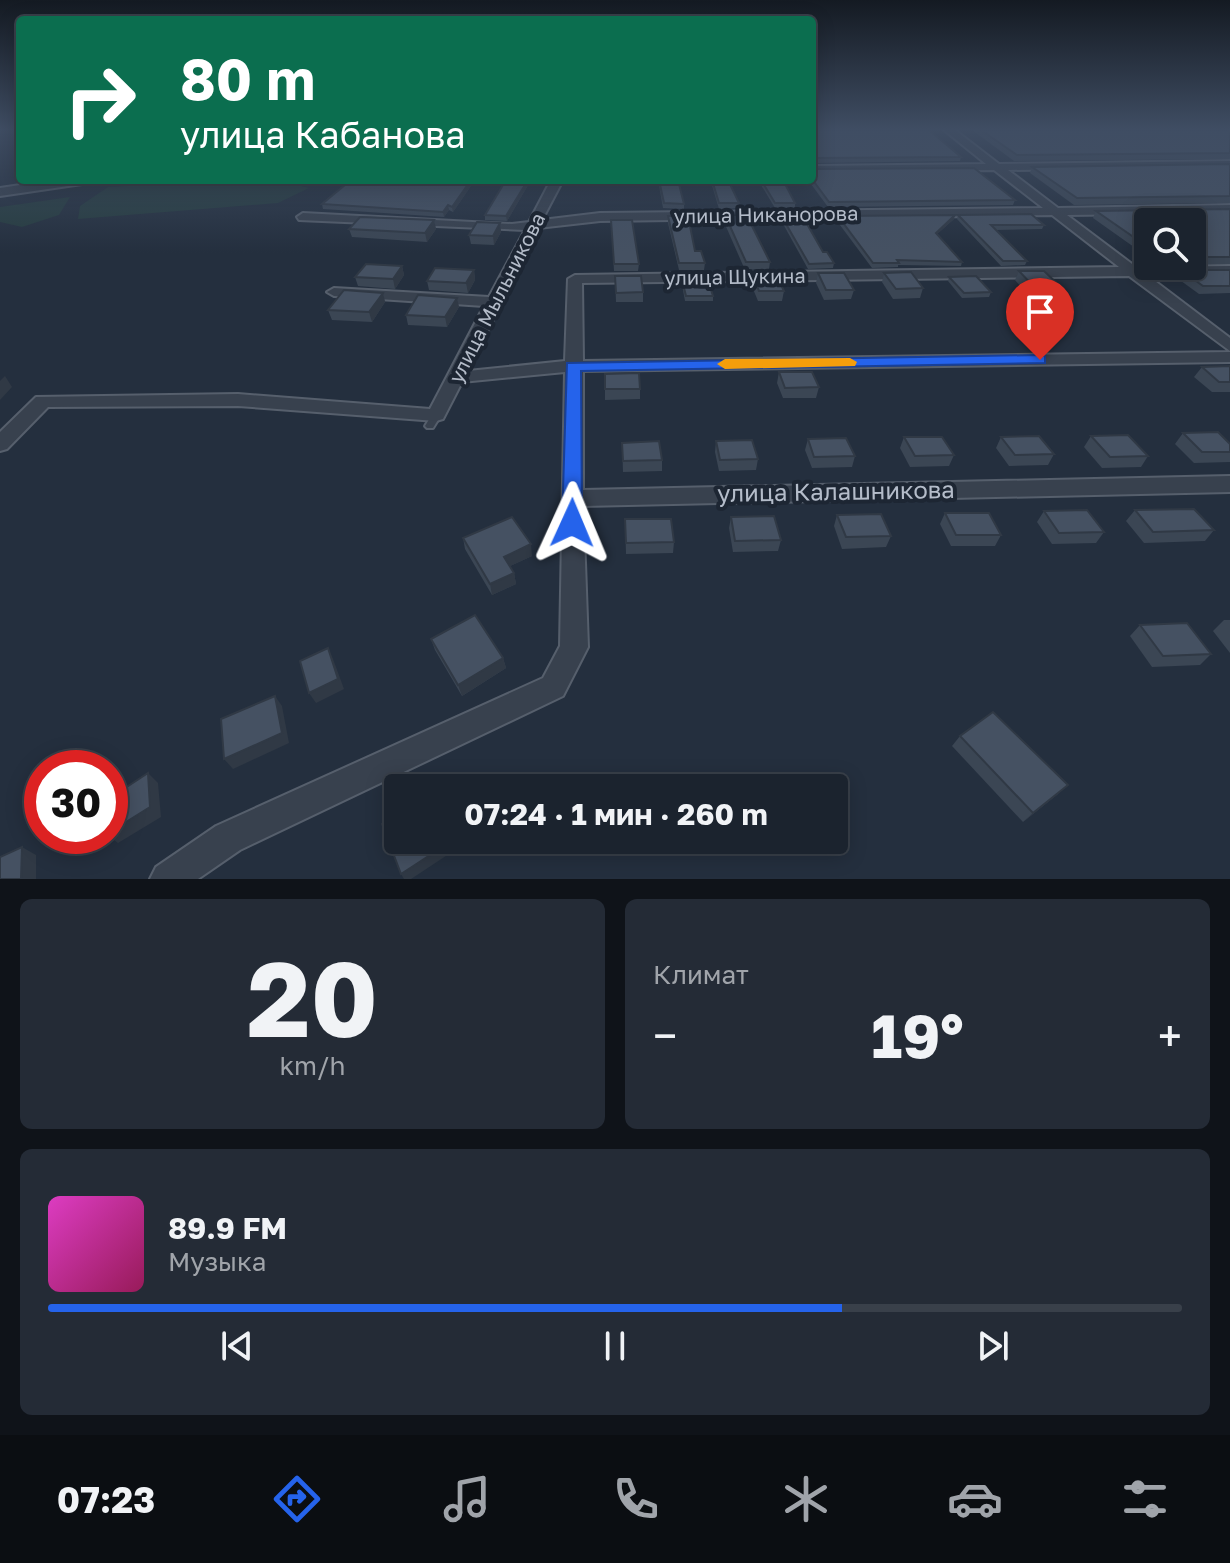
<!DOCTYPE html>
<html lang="ru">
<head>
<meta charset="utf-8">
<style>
  :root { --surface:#1b232e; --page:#242b36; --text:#f1f3f6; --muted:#a0a4aa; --line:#39404a; --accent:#2563eb }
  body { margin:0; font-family:"Golos Text",sans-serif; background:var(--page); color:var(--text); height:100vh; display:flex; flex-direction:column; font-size:30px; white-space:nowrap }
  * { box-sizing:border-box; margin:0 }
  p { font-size:26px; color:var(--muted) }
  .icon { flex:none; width:44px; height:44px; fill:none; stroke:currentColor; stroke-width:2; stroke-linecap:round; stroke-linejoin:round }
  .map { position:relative; height:879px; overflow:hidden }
  .drawer { display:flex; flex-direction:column; gap:20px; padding:20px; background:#0f1319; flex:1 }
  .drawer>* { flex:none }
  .top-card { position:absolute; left:16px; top:16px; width:800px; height:168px; border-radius:8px; box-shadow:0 4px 20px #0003,0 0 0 2px var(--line); background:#0b6e4f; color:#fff; overflow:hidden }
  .tools { position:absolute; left:1134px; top:208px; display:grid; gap:16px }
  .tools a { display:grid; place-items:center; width:72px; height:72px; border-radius:8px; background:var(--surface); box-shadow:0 4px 20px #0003,0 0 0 2px var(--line); font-size:40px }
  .speed { position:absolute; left:24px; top:750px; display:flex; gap:16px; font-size:40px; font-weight:700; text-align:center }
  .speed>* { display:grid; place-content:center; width:104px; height:104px; border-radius:50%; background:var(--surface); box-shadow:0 4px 20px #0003,0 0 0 2px var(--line); line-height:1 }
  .speed .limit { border:12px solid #d22; background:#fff; color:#111 }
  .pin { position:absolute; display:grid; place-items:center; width:68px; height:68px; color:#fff; margin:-82px -34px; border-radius:50% 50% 50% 0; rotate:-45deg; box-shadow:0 0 8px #0007 }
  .pin .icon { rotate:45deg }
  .me { position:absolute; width:88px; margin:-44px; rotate:1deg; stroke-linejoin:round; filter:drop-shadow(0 0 6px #0008) }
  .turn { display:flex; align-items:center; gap:28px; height:168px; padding:0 32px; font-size:36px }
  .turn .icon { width:104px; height:104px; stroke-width:2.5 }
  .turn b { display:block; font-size:56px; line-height:68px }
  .big { font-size:60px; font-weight:700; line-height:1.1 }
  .drawer .card { flex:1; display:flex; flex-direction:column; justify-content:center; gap:12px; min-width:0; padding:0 28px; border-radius:12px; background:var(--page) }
  .drawer .dial { align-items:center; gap:0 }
  .dial b { font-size:104px; line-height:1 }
  .song { display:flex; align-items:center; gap:24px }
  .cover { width:96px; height:96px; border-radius:12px; background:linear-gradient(135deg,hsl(310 70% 55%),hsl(330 70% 35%)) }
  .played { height:8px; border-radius:4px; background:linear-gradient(90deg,var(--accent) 70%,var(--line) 70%) }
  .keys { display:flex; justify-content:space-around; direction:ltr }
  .heat { display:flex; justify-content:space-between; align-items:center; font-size:44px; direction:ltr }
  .drawer .tiles { flex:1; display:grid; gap:20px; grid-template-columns:1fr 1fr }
  .card:last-child { grid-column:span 2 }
  .trip { position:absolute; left:384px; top:774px; width:464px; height:80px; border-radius:8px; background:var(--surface); box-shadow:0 4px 20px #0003,0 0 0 2px var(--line); font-weight:700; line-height:80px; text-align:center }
  .tab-bar { display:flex; height:128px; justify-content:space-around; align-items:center; background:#0b0e12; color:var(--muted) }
  .tab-bar .icon { width:56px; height:56px }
  .tab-bar .active { color:var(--accent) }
  .tab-bar b { font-size:36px; color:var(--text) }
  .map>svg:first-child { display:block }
  .green { fill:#263c3f }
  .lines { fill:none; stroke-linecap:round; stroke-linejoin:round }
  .service-casing { stroke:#565f6c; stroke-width:4 }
  .minor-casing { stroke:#565f6c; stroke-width:4 }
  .tertiary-casing { stroke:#565f6c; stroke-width:4 }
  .service { fill:#38414e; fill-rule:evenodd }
  .minor { fill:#38414e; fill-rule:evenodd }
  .tertiary { fill:#38414e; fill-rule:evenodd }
  .wall { fill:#3b4654 }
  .shaded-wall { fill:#303945 }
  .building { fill:#455162; stroke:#303945; stroke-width:2 }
  .route { fill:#2563eb; stroke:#184099; stroke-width:2 }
  .slow { fill:#f59e0b }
  .labels { text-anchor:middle; stroke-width:8; stroke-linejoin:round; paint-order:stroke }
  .far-street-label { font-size:20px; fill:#b4bcc9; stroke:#1d2633 }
  .street-label { font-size:24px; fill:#b4bcc9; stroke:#1d2633 }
</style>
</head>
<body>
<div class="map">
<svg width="1230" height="879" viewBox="0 0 1230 879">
  <rect width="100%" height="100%" fill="#242f3e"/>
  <!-- green -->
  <g class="green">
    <polygon points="240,180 277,180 309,188 278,203 78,219 80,206 108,187"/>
    <polygon points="70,197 59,215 22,227 0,222 0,207"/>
  </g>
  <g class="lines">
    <defs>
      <polygon id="service" points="436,412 441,415 433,428 427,428 425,426 433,413"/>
      <path id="minor" d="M 944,130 L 955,130 L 999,164 L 1230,161 L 1230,167 L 1008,170 L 1058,208 L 1230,205 L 1230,213 L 1067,215 L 1136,267 L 1230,266 L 1230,274 L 1147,275 L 1230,338 L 1230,351 L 1129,276 L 582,283 L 583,361 L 1230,352 L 1230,362 L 583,371 L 583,490 L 1230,476 L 1230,492 L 583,506 L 588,647 L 563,696 L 240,850 L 198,879 L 150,879 L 156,867 L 216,826 L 543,678 L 560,646 L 565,372 L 462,382 L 443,419 L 436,421 L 238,406 L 48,407 L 7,449 L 0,451 L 0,432 L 36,397 L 238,394 L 430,409 L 484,306 L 334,296 L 327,292 L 334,288 L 489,297 L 525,230 L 299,220 L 297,217 L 303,213 L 512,224 L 529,222 L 551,180 L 563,180 L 542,220 L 600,213 L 1043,208 L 994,170 L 812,172 L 812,166 L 986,164 ZM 1052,215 L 1119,267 L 575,275 L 568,279 L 565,361 L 468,371 L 538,228 L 600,221 Z"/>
      <polygon id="tertiary" points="54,180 89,180 82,184 0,196 0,188"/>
    </defs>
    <!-- service casing -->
    <use href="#service" class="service-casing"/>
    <!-- minor casing -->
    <use href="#minor" class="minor-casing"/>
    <!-- tertiary casing -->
    <use href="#tertiary" class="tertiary-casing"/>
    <!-- service -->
    <use href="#service" class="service"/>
    <!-- minor -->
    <use href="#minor" class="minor"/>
    <!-- tertiary -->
    <use href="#tertiary" class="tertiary"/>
  </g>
  <!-- wall -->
  <g class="wall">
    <polygon points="812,130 961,157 960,161 812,163"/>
    <polygon points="972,130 1230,130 1230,159 1014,161"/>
    <polygon points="1230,164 1230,203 1074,205 1030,173 1032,167"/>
    <polygon points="812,169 1015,200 1013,205 828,207 808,180 812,180"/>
    <polygon points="351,180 475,180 453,212 449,210 444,217 323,209 322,204"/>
    <polygon points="506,180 531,180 507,221 485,220 485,215"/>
    <polygon points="658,180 728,180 739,203 738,208 719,209 711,182 679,183 684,204 684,209 663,208"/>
    <polygon points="758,180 783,180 795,203 795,208 775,208"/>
    <polygon points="1230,209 1230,264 1192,264 1192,222 1148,222 1148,257 1093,218 1096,211"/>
    <polygon points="725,215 770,262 769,269 745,270 724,222"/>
    <polygon points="958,215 1044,225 1042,229 996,230 1027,261 1025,265 1001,266 957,219"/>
    <polygon points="668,216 705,263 704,270 679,270 668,223"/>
    <polygon points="838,216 954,219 937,234 962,262 961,266 898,265 898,267 872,268 837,221"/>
    <polygon points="782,217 823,252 834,263 833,268 808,269 782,222"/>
    <polygon points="434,220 436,229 427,242 352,237 349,229"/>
    <polygon points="611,220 639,264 638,271 614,271"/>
    <polygon points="500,223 501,232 494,245 471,244 469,235"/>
    <polygon points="402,266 404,275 395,289 358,286 355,277"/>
    <polygon points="474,270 475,280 468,293 429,290 427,281"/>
    <polygon points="1181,270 1230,270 1230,293 1199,294 1177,278"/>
    <polygon points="1019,271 1061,287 1056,297 1030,297 1015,280"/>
    <polygon points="818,273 854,290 851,299 824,300 816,283"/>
    <polygon points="884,273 923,288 920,298 893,299 882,282"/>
    <polygon points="752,274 784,291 782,301 758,301 751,284"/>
    <polygon points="615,276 643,292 643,302 616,302"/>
    <polygon points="949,277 991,292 989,297 962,298 948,281"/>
    <polygon points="682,280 713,296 713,301 685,301 682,285"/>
    <polygon points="383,293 385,302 372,322 332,320 328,310"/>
    <polygon points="457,298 459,307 447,327 408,325 406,315"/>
    <polygon points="1230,366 1230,392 1212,392 1194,377 1202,367"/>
    <polygon points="779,372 819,387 816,398 783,398 777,383"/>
    <polygon points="605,374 640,389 640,399 605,400"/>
    <polygon points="1183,433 1230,444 1230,462 1194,463 1175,444"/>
    <polygon points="1091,436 1148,456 1141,467 1102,468 1084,447"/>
    <polygon points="904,437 954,455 949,466 910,467 900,448"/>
    <polygon points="1001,437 1054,454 1048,465 1009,466 996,448"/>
    <polygon points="808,439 855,456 852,467 812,468 805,450"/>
    <polygon points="716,441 758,459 756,470 719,471 715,452"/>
    <polygon points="622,443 662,460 662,471 623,472"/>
    <polygon points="1135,510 1214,530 1205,541 1144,543 1126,521"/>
    <polygon points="1044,511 1104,532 1096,543 1052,544 1037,522"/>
    <polygon points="945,513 1001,535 995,546 951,546 940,524"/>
    <polygon points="837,515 891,536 886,547 842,549 834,526"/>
    <polygon points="731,517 781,540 778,551 733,552 729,528"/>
    <polygon points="625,519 674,542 673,553 626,554"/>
    <polygon points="463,538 532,556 510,566 514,573 516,584 492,595 465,549"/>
    <polygon points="1224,620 1230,620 1230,653 1213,631"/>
    <polygon points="1140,625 1211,654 1200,665 1152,667 1130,636"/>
    <polygon points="431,639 503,658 506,668 462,696 435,650"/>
    <polygon points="960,736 1058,794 1023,822 952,746"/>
  </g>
  <!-- shaded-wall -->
  <g class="shaded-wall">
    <polygon points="471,180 475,180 453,212 452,207"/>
    <polygon points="528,180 531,180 507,221 506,216"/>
    <polygon points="448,205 449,210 444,217 443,212"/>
    <polygon points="955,215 954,219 934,237 936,233"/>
    <polygon points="434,220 436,229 427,242 425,233"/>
    <polygon points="500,223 501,232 494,245 493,236"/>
    <polygon points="402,266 404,275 395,289 393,279"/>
    <polygon points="474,270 475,280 468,293 466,283"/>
    <polygon points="383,293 385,302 372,322 369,312"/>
    <polygon points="457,298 459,307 447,327 445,317"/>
    <polygon points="5,376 12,387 0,400 0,381"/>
    <polygon points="531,544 532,556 506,568 504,557"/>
    <polygon points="514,573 516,584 492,595 490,584"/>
    <polygon points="328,648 333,659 344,689 316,703 309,693"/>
    <polygon points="503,658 506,668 462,696 458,685"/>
    <polygon points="275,696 282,706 289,743 233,769 224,759"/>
    <polygon points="148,773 158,783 161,817 118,843 109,836 110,832"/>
    <polygon points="1068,785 1058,794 1023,822 1033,813"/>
    <polygon points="453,840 466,840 467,842 411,879 404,879 401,874"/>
    <polygon points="22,847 36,855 36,879 21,879"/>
  </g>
  <!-- building -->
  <g class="building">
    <polygon points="812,130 929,130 961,157 813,158 812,163"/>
    <polygon points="981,130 1230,130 1230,153 1017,155"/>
    <polygon points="1230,164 1230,196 1077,198 1032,167"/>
    <polygon points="974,168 1015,200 829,202 812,179 812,169"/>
    <polygon points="351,180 471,180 452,207 448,205 443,212 322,204"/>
    <polygon points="506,180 528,180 506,216 485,215"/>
    <polygon points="659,180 678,180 684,204 664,203"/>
    <polygon points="712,180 728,180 739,203 719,203"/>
    <polygon points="761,180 783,180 795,203 775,203"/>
    <polygon points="1230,209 1230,257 1192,257 1192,222 1148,222 1148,247 1096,211"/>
    <polygon points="1031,214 1044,225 991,225 1027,261 1003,261 958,215"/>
    <polygon points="725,215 744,215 748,218 770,262 746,262"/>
    <polygon points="955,215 936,233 962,262 897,260 899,263 873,263 838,216"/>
    <polygon points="668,216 688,216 695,251 701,251 705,263 679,263"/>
    <polygon points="360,217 434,220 425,233 349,229"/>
    <polygon points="782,217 803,217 823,252 827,252 834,263 809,264"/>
    <polygon points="611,220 632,220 639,264 614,264"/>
    <polygon points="477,222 500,223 493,236 469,235"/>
    <polygon points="366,264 402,266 393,279 355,277"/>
    <polygon points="435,268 474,270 466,283 427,281"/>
    <polygon points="1181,270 1230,270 1230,286 1203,286"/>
    <polygon points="1019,271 1044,271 1061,287 1034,287"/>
    <polygon points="911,272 923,288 896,289 884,273"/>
    <polygon points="818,273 844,273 854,290 826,290"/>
    <polygon points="752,274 776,274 784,291 759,291"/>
    <polygon points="615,276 641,276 643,292 616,293"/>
    <polygon points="976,276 991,292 964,293 949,277"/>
    <polygon points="682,280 708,280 713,296 686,296"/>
    <polygon points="344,290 383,293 369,312 328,310"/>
    <polygon points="418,295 457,298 445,317 406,315"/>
    <polygon points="1230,366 1230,382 1219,382 1202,367"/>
    <polygon points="779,372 812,372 819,387 785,388"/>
    <polygon points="639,373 640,389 605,389 605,374"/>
    <polygon points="1218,432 1230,444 1230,452 1202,452 1183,433"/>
    <polygon points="1128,435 1148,456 1110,457 1091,436"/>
    <polygon points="1039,436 1054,454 1015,455 1001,437"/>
    <polygon points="904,437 942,437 954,455 915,456"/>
    <polygon points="846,438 855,456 814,457 808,439"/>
    <polygon points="752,440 758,459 720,460 716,441"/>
    <polygon points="659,441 662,460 623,461 622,443"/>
    <polygon points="1194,509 1214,530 1153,532 1135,510"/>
    <polygon points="1087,510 1104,532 1059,533 1044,511"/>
    <polygon points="945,513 989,513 1001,535 956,535"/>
    <polygon points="881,514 891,536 846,537 837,515"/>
    <polygon points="774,516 781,540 735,541 731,517"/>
    <polygon points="512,517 531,544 504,557 514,573 490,584 463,538"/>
    <polygon points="625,519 671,519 674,542 626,543"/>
    <polygon points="475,615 503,658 458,685 431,639"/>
    <polygon points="1187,623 1211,654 1163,656 1140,625"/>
    <polygon points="328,648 338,679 309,693 300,661"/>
    <polygon points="275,696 282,733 224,759 221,719"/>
    <polygon points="993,712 1068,785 1033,813 960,736"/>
    <polygon points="148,773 150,807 110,832 110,798"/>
    <polygon points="398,813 398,840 453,840 401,874 382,824"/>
    <polygon points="22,847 21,879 0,879 0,857"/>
  </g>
  <!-- sky -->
  <linearGradient id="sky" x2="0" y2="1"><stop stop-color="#141a22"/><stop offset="0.51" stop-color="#3f4d63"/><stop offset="1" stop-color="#3f4d63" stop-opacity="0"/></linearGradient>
  <rect width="1230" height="253" fill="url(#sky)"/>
  <!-- route -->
  <polygon class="route" points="1040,355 1045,356 1045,363 581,371 582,523 579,529 565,529 562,523 567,363"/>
  <!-- slow -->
  <polygon class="slow" points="850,358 857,362 855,366 725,369 717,364 725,359"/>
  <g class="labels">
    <!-- far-street labels -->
    <g class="far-street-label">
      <text transform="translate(766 215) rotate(-1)" y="7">улица Никанорова</text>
      <text transform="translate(735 277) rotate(-1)" y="7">улица Щукина</text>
      <text transform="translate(497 298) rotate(-63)" y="7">улица Мыльникова</text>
    </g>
    <!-- street labels -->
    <g class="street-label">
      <text transform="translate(836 492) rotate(-1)" y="8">улица Калашникова</text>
    </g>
  </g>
</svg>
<div class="tools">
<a><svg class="icon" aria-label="search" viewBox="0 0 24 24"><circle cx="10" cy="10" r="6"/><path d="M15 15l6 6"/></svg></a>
</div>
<div class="speed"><div class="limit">30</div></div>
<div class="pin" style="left:1040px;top:360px;background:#d93025"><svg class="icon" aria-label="arrive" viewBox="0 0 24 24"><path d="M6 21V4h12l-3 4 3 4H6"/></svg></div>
<svg class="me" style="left:572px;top:523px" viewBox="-20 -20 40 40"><path d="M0-17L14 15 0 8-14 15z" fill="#2563eb" stroke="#fff" stroke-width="4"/></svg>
<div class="trip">07:24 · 1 мин · 260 m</div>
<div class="top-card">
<div class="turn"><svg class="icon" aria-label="right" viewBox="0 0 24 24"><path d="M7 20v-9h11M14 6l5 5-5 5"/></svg><div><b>80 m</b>улица Кабанова</div></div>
</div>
</div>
<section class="drawer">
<div class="tiles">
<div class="card dial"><b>20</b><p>km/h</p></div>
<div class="card"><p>Климат</p>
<div class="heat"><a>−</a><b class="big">19°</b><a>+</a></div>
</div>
<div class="card">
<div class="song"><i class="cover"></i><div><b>89.9 FM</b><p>Музыка</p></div></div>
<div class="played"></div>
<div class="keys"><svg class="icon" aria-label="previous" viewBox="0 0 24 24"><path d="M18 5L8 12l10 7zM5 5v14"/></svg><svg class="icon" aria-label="pause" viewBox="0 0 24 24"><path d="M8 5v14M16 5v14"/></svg><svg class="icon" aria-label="next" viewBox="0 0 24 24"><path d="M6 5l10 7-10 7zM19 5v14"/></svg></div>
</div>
</div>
</section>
<nav class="tab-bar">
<b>07:23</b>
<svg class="icon active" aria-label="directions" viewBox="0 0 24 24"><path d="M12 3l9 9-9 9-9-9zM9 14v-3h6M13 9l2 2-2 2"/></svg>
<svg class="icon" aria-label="music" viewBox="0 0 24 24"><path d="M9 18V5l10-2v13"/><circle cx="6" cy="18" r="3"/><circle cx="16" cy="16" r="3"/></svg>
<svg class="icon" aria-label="phone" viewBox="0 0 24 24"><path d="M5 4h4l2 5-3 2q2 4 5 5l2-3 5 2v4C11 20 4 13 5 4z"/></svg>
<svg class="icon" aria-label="climate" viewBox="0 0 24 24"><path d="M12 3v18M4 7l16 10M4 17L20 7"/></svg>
<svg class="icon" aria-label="car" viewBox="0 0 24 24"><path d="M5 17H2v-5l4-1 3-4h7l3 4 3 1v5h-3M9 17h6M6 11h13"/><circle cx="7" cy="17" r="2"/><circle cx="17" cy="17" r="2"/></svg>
<svg class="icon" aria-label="filters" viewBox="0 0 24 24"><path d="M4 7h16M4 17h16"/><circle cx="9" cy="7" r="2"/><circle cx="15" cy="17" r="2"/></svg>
</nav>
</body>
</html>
